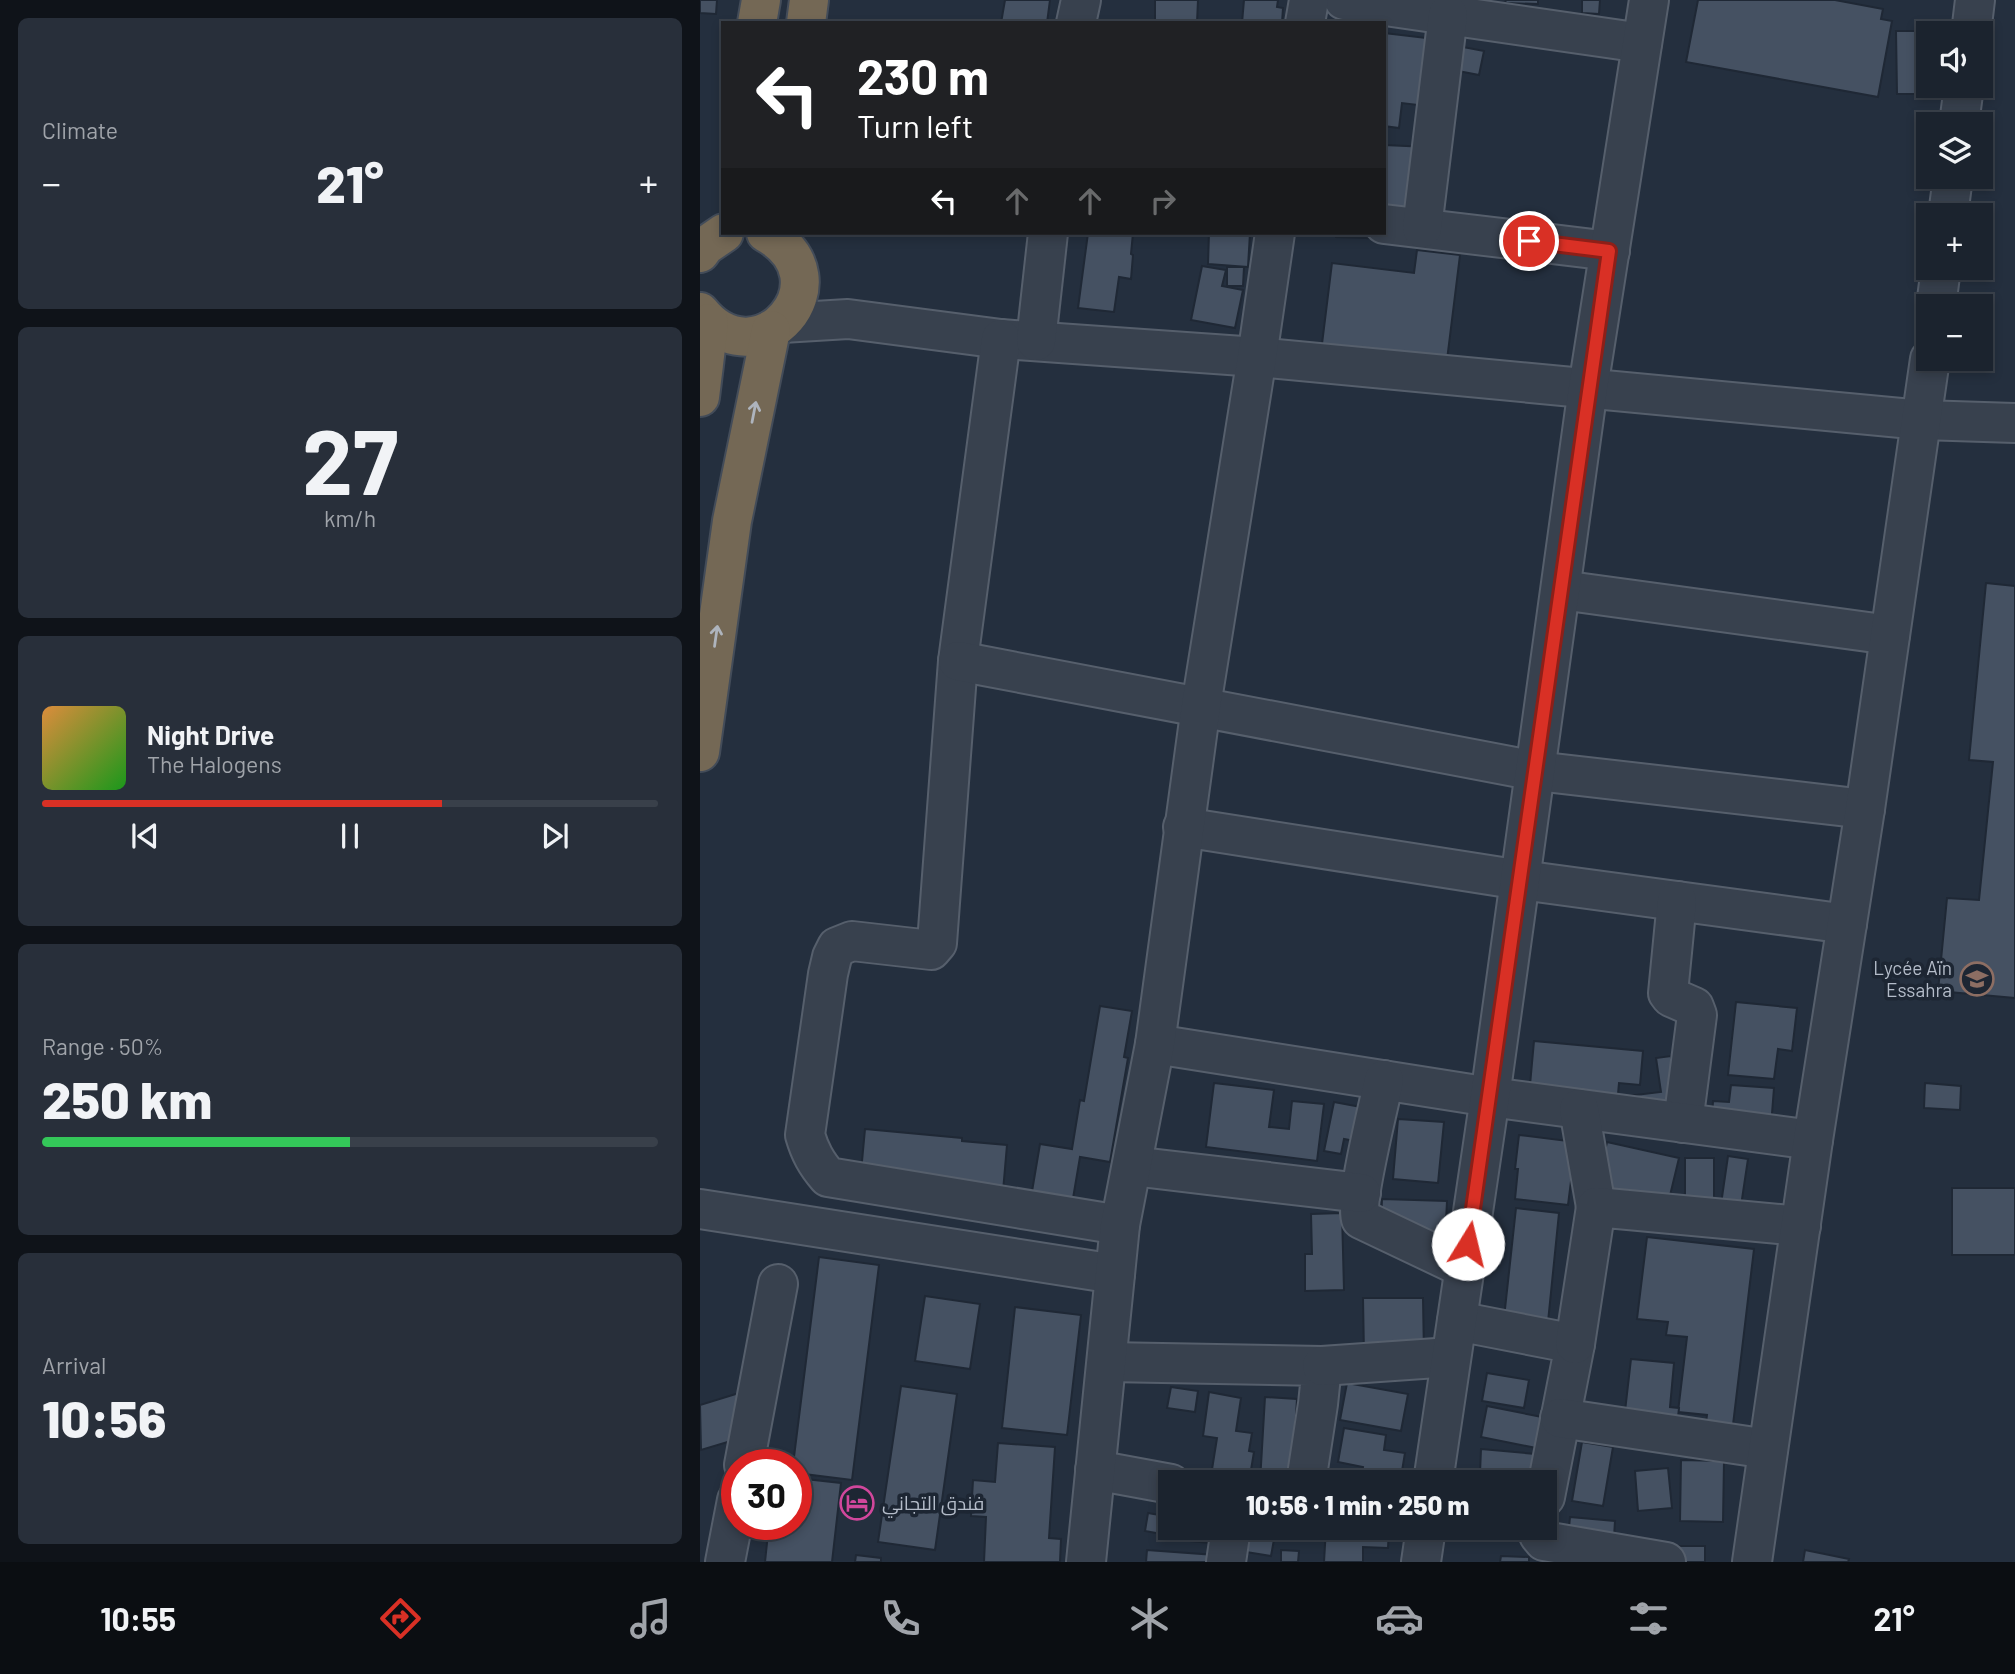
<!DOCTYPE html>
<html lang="en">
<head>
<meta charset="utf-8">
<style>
  :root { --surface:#1b232e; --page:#282f3a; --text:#f1f3f6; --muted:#a0a4aa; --line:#39404a; --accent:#d93025 }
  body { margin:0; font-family:Barlow,Cairo,sans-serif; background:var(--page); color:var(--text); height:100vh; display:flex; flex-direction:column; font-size:26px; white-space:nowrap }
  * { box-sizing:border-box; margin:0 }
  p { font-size:23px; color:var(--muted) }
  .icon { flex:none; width:38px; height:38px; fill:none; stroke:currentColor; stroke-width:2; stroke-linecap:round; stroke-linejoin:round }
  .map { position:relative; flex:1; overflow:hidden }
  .panel { display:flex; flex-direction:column; gap:18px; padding:18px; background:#0f1319; width:700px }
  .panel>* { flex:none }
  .hud { position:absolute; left:21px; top:21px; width:665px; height:214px; border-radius:0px; box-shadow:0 4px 10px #0003,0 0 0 2px var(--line); background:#202124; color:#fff; overflow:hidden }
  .controls { position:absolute; left:1216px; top:21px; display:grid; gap:14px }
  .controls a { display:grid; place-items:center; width:77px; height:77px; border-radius:0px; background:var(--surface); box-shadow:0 4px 10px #0003,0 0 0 2px var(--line); font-size:35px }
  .speed { position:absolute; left:21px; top:1449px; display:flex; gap:14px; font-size:35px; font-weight:700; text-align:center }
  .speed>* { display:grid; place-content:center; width:91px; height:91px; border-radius:50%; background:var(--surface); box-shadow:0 4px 10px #0003,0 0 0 2px var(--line); line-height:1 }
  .speed .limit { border:10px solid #d22; background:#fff; color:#111 }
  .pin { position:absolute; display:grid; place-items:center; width:60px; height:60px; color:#fff; margin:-30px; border:4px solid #fff; border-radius:50%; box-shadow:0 2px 7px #0007 }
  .me { position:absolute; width:77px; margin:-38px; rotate:9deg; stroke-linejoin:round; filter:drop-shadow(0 0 5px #0008) }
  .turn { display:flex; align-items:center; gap:24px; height:147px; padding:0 21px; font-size:32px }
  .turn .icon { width:91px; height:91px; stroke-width:2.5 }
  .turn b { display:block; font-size:49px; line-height:60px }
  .lanes { display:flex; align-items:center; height:66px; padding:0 21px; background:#0003; justify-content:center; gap:35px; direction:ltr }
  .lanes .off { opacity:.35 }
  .big { font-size:52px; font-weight:800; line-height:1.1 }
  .panel .card { flex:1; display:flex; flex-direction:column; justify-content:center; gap:10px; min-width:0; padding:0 24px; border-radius:10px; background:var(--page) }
  .panel .dial { align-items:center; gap:0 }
  .dial b { font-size:91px; line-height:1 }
  .song { display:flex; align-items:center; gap:21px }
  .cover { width:84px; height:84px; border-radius:10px; background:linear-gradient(135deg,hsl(30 70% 55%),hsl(120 70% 35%)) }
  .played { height:7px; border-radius:4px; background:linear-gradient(90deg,var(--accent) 65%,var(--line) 65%) }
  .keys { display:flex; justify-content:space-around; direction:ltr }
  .heat { display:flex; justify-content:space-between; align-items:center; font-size:38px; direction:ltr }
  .charge { height:10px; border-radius:5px; background:linear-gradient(90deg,#34c759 50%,var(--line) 0) }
  .trip { position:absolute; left:458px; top:1470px; width:399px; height:70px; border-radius:0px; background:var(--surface); box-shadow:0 4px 10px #0003,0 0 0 2px var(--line); font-weight:800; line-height:70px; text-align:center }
  .tab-bar { display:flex; height:112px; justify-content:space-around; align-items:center; background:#0b0e12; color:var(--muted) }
  .tab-bar .icon { width:49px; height:49px }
  .tab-bar .active { color:var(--accent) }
  .tab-bar b { font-size:32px; color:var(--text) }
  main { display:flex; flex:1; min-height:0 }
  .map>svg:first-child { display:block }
  .building { fill:#455162; stroke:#1f2835; stroke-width:2 }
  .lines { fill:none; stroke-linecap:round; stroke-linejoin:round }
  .minor-casing { stroke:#565f6c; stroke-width:42 }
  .highway-casing { stroke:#434c59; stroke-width:42 }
  .minor { stroke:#38414e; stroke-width:38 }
  .highway { stroke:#746855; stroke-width:38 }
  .oneway { stroke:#aeb4bd }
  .route-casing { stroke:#8d1f18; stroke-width:18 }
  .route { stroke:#d93025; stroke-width:12 }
  .labels { text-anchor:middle; stroke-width:7; stroke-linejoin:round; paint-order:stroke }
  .poi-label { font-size:19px; fill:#b4bcc9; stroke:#1d2633; text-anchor:end }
</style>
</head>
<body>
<main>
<section class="panel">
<div class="card"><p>Climate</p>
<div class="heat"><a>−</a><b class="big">21°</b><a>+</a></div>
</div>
<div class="card dial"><b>27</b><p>km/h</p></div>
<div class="card">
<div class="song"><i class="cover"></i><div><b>Night Drive</b><p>The Halogens</p></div></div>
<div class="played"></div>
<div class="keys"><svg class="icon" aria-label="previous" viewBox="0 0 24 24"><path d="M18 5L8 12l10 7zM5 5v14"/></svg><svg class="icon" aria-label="pause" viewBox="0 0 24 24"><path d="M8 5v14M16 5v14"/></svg><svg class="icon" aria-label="next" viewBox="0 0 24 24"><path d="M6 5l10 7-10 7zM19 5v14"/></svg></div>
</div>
<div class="card"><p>Range · 50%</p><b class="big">250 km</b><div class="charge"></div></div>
<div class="card"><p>Arrival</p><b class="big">10:56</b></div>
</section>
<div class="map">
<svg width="1315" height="1562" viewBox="0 0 1315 1562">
  <rect width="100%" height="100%" fill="#242f3e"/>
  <!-- building -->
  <g class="building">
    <polygon points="0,0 17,0 16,14 0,13"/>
    <polygon points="305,0 350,0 347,23 301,23"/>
    <polygon points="455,0 498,0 497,23 455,23"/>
    <polygon points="544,0 578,0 577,7 583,8 582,23 542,23"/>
    <polygon points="806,0 838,0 838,4 805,3"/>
    <polygon points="882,0 900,0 899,14 882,13"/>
    <polygon points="998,0 1135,0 1183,9 1181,19 1192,21 1178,97 986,62"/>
    <polygon points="1196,31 1237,31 1237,33 1228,33 1228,86 1238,86 1238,94 1197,94"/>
    <polygon points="684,33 735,39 726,106 702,103 699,128 684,126"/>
    <polygon points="758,46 784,51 779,75 753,70"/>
    <polygon points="684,145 728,147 694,239 636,237 636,233 684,233"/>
    <polygon points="388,233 433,233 431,254 433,255 431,279 419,277 414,312 378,308"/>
    <polygon points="509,233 550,233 548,267 508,264"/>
    <polygon points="717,250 760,255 747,360 622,344 632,263 714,273"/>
    <polygon points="502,266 526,270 522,286 543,290 535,328 491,320"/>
    <polygon points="527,267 544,267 543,286 527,286"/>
    <polygon points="1286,583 1315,586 1315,998 1238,991 1247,898 1279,900 1293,762 1269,760"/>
    <polygon points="1036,1002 1097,1008 1092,1051 1078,1049 1074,1079 1028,1075"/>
    <polygon points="400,1006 432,1011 424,1057 428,1058 410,1162 380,1157 367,1234 326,1227 340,1144 372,1149 380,1100 384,1101"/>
    <polygon points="834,1041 943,1051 940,1085 919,1083 916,1116 828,1107"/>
    <polygon points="971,1056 978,1114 927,1096 961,1092 956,1058"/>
    <polygon points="514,1083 574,1090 569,1127 589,1129 592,1101 624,1104 617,1161 506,1147"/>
    <polygon points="1225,1083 1261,1086 1260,1110 1224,1108"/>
    <polygon points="1031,1085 1074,1088 1070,1139 1011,1134 1013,1101 1029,1102"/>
    <polygon points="634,1102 677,1110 670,1144 644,1139 641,1154 624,1151"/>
    <polygon points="698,1119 744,1122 738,1183 693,1179"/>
    <polygon points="165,1129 262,1138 262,1141 307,1145 302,1203 160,1183"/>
    <polygon points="819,1135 876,1142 868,1205 815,1199 818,1169 815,1169"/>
    <polygon points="907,1142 979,1158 967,1208 896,1192"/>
    <polygon points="1028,1156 1048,1159 1041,1206 1021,1204"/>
    <rect x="985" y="1158" width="29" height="42"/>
    <rect x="1252" y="1188" width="63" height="67"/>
    <polygon points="682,1199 747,1201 745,1244 680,1242"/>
    <polygon points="816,1208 859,1213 848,1322 804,1318"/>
    <polygon points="642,1213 644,1290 605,1291 605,1254 612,1254 611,1214"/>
    <polygon points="947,1237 1054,1249 1032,1433 1005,1430 1007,1415 978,1412 987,1337 966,1335 968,1322 937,1319"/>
    <polygon points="119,1257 179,1265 152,1480 96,1473 96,1465 93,1465"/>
    <polygon points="225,1296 280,1304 270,1369 215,1361"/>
    <polygon points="663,1298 723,1298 724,1355 664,1356"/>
    <polygon points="315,1307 381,1315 367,1435 302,1428"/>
    <polygon points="931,1359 974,1363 970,1407 979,1408 977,1426 924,1420"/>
    <polygon points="787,1373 829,1380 824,1408 782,1401"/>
    <polygon points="647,1383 708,1394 701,1431 640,1420"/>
    <polygon points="201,1386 257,1394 235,1550 178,1542"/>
    <polygon points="471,1387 498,1391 495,1412 467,1408"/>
    <polygon points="509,1392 541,1398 536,1431 552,1433 549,1451 554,1452 549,1482 510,1482 517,1438 503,1436"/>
    <polygon points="39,1393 51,1435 1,1450 0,1405"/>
    <polygon points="565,1397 597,1399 592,1482 560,1482"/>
    <polygon points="787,1406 847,1418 841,1449 781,1437"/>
    <polygon points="644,1428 686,1435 684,1450 705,1453 701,1477 672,1472 670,1482 645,1482 646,1472 662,1475 663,1467 638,1462"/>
    <polygon points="882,1442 913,1447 903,1506 872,1501"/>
    <polygon points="298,1443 355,1447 349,1538 361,1539 360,1562 284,1562 286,1517 271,1516 273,1480 295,1482"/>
    <polygon points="781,1449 847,1455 845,1478 780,1473"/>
    <polygon points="981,1460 1024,1461 1023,1522 980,1521"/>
    <polygon points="968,1468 972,1508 938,1511 935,1471"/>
    <polygon points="96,1478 141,1483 132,1562 65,1562 69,1524 96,1524"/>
    <polygon points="448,1513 471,1517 471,1528 479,1528 478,1537 445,1531"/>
    <polygon points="870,1517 915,1521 913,1554 867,1550"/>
    <polygon points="492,1528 521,1528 520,1544 491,1541"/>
    <polygon points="544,1528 575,1534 571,1556 540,1551"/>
    <polygon points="626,1528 689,1528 688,1548 663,1547 663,1562 624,1562"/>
    <polygon points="789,1528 834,1528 832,1537"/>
    <rect x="967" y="1546" width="38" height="16"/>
    <polygon points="447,1550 515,1555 515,1562 446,1562"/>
    <polygon points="581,1550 599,1551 598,1562 581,1562"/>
    <polygon points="1105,1550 1149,1559 1148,1562 1103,1562"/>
    <polygon points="156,1555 181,1558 181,1562 155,1562"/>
    <polygon points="801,1556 829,1557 829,1562 800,1562"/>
  </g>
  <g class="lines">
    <defs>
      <g id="minor">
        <polyline points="644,0 942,43"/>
        <polyline points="376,23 381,0"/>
        <polyline points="605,23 609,0"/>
        <polyline points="1271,33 1275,0"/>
        <polyline points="1259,124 1264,86"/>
        <polyline points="1248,215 1253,177"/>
        <polyline points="684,224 910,251"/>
        <polyline points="722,228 748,15"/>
        <polyline points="1236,306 1241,268"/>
        <polyline points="82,323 148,319 301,339 557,357 1222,420 1315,423"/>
        <path d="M 301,339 L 258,661 L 237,943 L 231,950 L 152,941 L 137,947 L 132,957 L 128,974 L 105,1135 C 110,1152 116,1163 128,1177 L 420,1225"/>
        <polyline points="336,341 348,233"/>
        <polyline points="861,590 1190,635"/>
        <polyline points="258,661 836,771 1165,809"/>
        <polyline points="483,827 821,880 1147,924"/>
        <polyline points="977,901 968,993 971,997 994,1007 997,1015 983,1123"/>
        <polyline points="455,1044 790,1097 1113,1140"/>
        <path d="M 684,1080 C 679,1105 654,1202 661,1219 L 764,1268"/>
        <polyline points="879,1109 896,1207"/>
        <polyline points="432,1166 661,1193"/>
        <polyline points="0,1209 415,1274"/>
        <polyline points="757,1321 875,1344 845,1497"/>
        <polyline points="875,1344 896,1207 1101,1226"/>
        <polyline points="407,1362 622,1366 618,1404 606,1482"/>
        <polyline points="622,1366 751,1357"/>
        <polyline points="860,1418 1068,1449"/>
        <polyline points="44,1465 78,1284"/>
        <polyline points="395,1470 471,1484"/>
        <polyline points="733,1482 790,1097 888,388 949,0"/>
        <polyline points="839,1528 839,1535 844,1541 966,1562"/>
        <polyline points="25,1562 37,1500"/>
        <polyline points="386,1562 420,1225 455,1044 501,706 557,357 575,233"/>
        <polyline points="526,1562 531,1528"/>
        <polyline points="721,1562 726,1528"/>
        <polyline points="1052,1562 1113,1140 1165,809 1230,359"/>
      </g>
      <g id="highway">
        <polyline points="57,23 61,0"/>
        <polyline points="106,23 109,0"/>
        <polyline points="0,253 5,246 24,233"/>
        <path d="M 0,312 C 58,384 150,280 66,233"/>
        <polyline points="0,397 9,323"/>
        <polyline points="0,752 32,521 71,330"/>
      </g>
    </defs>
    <!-- minor casing -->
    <use href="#minor" class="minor-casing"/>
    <!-- highway casing -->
    <use href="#highway" class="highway-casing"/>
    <!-- minor -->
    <use href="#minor" class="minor"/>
    <!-- highway -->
    <use href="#highway" class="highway"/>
  </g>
  <!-- one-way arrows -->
  <defs><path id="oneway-shaft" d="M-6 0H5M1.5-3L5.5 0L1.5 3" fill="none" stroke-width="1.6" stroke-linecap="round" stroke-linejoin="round" transform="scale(1.75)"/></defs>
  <g class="oneway">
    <use href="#oneway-shaft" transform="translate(54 412) rotate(-79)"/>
    <use href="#oneway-shaft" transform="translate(16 636) rotate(-82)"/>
  </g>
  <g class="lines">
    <defs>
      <path id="route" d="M 768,1244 C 818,913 859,581 909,251 L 829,241"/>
    </defs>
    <!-- route casing -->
    <use href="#route" class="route-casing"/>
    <!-- route -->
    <use href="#route" class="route"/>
  </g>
  <!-- icons -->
  <defs>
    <symbol id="school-ring" viewBox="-11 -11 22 22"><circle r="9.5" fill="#1d2633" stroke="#8d6e63" stroke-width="1.5"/><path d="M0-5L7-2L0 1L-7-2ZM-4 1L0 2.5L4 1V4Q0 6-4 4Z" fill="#8d6e63"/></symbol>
    <symbol id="hotel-ring" viewBox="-11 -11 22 22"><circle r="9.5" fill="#1d2633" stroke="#d1479c" stroke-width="1.5"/><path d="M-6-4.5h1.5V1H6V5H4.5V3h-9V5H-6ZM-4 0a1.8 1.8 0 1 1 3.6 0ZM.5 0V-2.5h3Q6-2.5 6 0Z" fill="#d1479c"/></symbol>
  </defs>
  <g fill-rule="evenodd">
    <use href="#school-ring" x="1258" y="960" width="38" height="38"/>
    <use href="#hotel-ring" x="138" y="1484" width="38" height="38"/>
  </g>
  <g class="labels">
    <!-- poi labels -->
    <g class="poi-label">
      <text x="1252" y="975">Lycée Aïn<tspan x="1252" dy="22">Essahra</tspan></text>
      <text x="182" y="1510" text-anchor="start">فندق التجاني</text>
    </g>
  </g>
</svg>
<div class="controls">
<a><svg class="icon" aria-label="sound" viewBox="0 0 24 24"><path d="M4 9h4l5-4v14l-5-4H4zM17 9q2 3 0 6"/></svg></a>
<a><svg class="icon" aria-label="layers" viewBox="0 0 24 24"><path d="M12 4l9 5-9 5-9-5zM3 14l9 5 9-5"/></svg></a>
<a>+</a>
<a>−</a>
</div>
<div class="speed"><div class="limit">30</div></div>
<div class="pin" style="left:829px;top:241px;background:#d93025"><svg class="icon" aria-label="arrive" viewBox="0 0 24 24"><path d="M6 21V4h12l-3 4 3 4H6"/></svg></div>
<svg class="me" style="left:768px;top:1244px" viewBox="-20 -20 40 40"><circle r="19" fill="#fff"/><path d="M0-13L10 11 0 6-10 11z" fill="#d93025"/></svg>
<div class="trip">10:56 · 1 min · 250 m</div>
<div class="hud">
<div class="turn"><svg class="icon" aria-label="left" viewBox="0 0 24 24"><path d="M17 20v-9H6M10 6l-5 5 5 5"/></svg><div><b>230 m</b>Turn left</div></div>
<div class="lanes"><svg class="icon" aria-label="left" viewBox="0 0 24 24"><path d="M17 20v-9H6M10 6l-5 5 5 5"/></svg><svg class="icon off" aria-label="ahead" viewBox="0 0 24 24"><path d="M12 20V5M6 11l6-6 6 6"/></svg><svg class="icon off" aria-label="ahead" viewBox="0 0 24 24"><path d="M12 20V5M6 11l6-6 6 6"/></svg><svg class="icon off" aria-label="right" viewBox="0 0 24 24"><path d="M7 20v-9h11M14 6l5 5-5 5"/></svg></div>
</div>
</div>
</main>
<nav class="tab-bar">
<b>10:55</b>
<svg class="icon active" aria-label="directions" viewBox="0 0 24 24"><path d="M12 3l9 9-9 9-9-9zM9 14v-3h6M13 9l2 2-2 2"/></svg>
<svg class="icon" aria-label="music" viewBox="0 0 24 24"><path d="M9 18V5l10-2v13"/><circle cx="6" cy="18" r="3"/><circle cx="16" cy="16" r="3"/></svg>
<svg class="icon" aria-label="phone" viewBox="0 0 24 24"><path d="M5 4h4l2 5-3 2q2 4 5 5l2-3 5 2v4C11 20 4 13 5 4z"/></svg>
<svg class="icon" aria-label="climate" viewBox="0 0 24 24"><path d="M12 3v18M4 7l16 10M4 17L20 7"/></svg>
<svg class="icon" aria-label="car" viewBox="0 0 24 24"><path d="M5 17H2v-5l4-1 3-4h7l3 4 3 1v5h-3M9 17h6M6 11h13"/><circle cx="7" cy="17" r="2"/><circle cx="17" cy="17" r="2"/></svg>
<svg class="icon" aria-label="filters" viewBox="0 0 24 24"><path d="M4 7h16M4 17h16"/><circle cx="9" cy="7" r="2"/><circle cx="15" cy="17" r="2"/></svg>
<b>21°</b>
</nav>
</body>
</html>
